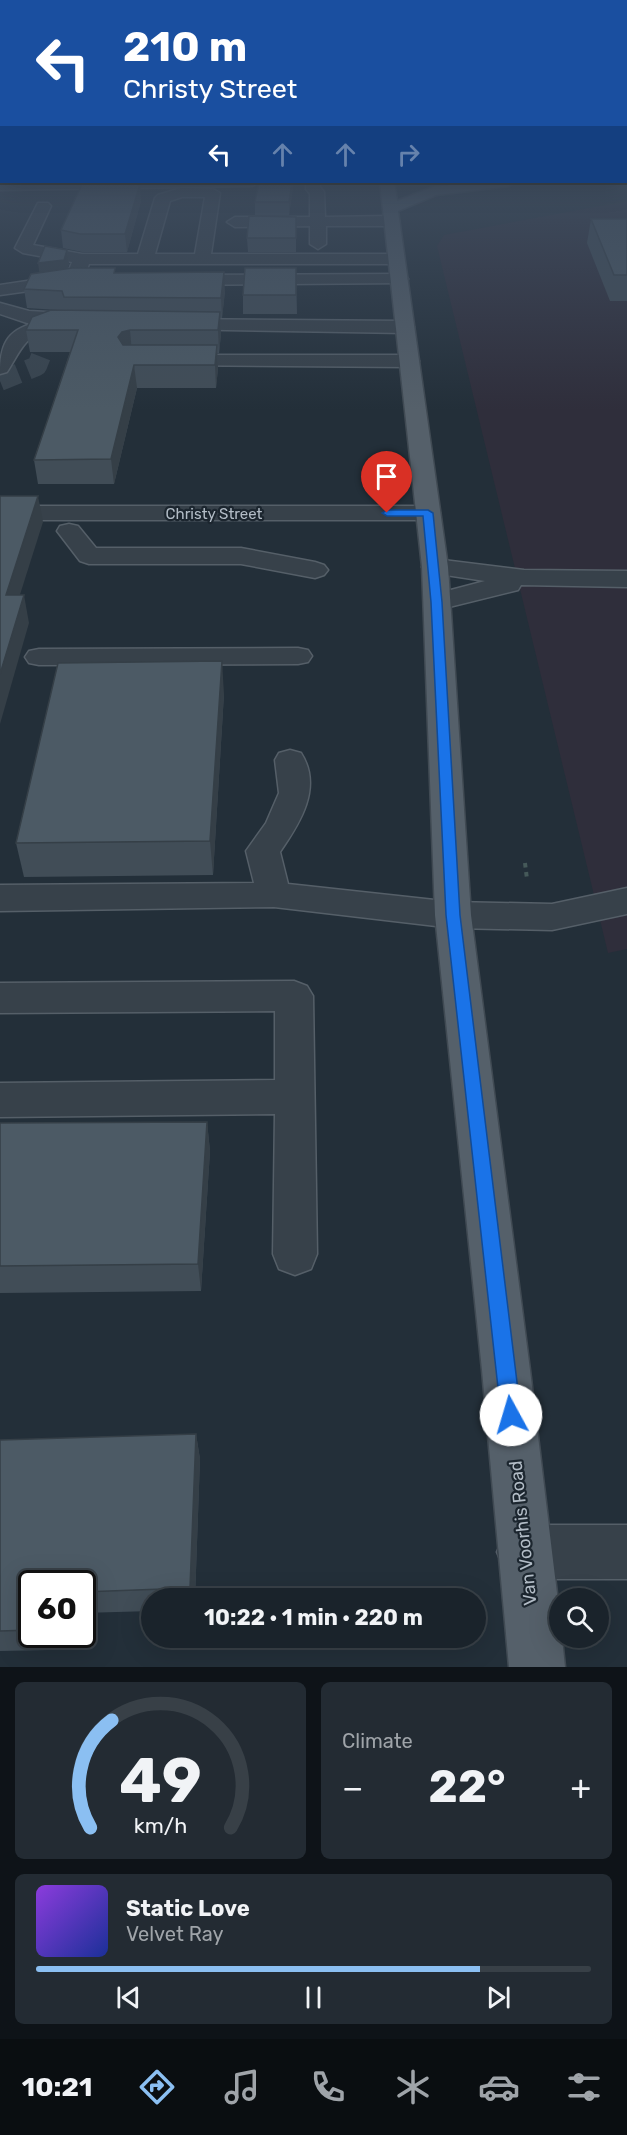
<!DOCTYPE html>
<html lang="en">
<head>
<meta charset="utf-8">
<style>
  :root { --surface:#1a232b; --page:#232b33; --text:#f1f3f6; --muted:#9fa4a9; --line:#384047; --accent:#8bbff2 }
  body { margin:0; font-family:Rubik,sans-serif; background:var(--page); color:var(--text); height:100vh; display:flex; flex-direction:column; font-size:22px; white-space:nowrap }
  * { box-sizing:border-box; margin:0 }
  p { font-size:20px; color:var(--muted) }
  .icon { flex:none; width:33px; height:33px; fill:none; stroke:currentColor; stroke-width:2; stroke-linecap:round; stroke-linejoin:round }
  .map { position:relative; height:1667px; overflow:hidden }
  .side { display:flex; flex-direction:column; gap:15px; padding:15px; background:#0e1318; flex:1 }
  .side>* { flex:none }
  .top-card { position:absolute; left:0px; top:0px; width:627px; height:183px; box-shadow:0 6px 24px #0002,0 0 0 2px var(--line); background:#1a4fa0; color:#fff; overflow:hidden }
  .controls { position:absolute; left:549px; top:1588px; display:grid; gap:12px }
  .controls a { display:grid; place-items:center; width:60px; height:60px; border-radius:50%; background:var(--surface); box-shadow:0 6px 24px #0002,0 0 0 2px var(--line); font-size:30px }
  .speed { position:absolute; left:18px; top:1570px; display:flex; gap:12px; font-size:30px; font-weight:700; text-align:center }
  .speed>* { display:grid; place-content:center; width:78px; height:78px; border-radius:50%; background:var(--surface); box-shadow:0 6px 24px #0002,0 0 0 2px var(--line); line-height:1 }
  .speed .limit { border:3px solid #111; border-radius:9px; background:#fff; color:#111 }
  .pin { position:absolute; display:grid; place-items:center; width:51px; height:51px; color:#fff; margin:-62px -26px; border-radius:50% 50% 50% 0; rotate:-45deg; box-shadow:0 0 6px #0007 }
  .pin .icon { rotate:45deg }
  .me { position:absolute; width:66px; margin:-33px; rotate:354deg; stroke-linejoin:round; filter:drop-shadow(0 0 4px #0008) }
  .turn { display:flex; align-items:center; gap:21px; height:126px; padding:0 24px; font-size:27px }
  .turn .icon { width:78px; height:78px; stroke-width:2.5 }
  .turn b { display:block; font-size:42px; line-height:51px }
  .lanes { display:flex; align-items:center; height:57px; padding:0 24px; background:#0003; justify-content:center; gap:30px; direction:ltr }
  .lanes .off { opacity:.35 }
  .big { font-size:45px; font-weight:700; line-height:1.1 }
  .side .tile { flex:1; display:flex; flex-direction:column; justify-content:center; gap:9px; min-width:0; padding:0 21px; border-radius:9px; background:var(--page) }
  .side .dial { align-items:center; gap:0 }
  .dial svg { height:156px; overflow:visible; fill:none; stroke:var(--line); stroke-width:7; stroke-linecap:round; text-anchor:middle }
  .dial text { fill:var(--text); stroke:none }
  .song { display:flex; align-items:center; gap:18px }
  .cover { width:72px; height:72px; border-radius:9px; background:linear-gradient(135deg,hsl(270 70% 55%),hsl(230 70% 35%)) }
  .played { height:6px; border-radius:3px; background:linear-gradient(90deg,var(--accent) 80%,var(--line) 80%) }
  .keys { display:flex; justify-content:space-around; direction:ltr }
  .heat { display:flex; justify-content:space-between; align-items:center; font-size:33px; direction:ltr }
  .side .tiles { flex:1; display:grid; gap:15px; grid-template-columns:1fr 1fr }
  .tile:last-child { grid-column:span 2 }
  .trip { position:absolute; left:141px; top:1588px; width:345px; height:60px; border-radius:30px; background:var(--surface); box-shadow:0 6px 24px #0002,0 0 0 2px var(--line); font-weight:700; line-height:60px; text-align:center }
  .tab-bar { display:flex; height:96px; justify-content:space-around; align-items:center; background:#0a0e11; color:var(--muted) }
  .tab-bar .icon { width:42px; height:42px }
  .tab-bar .on { color:var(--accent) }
  .tab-bar b { font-size:27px; color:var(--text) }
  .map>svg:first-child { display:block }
  .medical { fill:#2f2e3b }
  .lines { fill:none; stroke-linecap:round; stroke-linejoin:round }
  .minor-tunnel { stroke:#38444e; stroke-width:20; stroke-dasharray:20 10; stroke-linecap:butt }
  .minor-casing { stroke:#555f68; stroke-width:3 }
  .major-casing { stroke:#404a53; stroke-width:3 }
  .path { stroke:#455959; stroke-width:4; stroke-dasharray:4.5 4.5; stroke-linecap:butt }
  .minor { fill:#37414a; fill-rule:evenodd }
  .major { fill:#55606a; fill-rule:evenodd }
  .wall { fill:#414d57 }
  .shaded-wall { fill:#353f47 }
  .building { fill:#4c5a65; stroke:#353f47; stroke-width:1.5 }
  .route { fill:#1a73e8; stroke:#114b97; stroke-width:1.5 }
  .labels { text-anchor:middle; stroke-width:4.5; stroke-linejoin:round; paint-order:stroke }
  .far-street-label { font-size:15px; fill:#b2bcc6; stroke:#1c262f }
  .street-label { font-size:18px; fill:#b2bcc6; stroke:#1c262f }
</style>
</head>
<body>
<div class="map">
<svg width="627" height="1667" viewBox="0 0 627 1667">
  <rect width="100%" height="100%" fill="#232f39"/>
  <!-- medical -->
  <polygon class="medical" points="627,201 627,949 608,953 437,246 444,235"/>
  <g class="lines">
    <!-- minor-tunnel -->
    <polyline class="minor-tunnel" points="0,381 37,366 51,331 71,326"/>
    <defs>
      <g id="minor">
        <polygon points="0,182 259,182 252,186 0,190"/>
        <polygon points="306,182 320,182 320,187 324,192 325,217 391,216 399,221 391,226 326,226 326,244 318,249 310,244 310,226 235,227 227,222 235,217 310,217 310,194 306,189"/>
        <path d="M 181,188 L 213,189 L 220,193 L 211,254 L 396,254 L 404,259 L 396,264 L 89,264 L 85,275 L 110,276 L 113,280 L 110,284 L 72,285 L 0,295 L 0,285 L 67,275 L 72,262 L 23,253 L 15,248 L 38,203 L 48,203 L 51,206 L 33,245 L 82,254 L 138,254 L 155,198 L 158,195 ZM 182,197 L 205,197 L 195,254 L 155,254 L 170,201 Z"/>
        <polygon points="399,274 405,275 408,279 405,283 180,285 174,284 171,280 174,276 180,275"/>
        <path d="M 0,303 L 29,311 L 64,313 L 65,319 L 77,320 L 79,324 L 77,328 C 67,330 57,329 47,331 C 24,335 18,356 7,372 L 0,374 C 0,346 6,330 35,323 L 27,323 L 0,314 Z"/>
        <polygon points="176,319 405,321 412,323 414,327 412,331 405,333 169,329 167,325 169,321"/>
        <polygon points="174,355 409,355 416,357 419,361 416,365 409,367 167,365 164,361 167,357"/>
        <polygon points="0,506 428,506 436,508 440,513 436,518 428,520 0,520"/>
        <polygon points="69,524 78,526 96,548 241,548 315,562 324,565 328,570 324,575 315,578 241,564 89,564 80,561 57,531 60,526"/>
        <polygon points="435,559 524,570 627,571 627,587 521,585 518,590 437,610 428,608 424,602 428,596 485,581 426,572 422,567 426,562"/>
        <polygon points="298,648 308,650 312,656 308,662 298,664 39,665 29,663 25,657 29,651 39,649"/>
        <path d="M 290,750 L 301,753 C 323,787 300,823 280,852 L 288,884 L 453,902 L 552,904 L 627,888 L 627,914 L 552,930 L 453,928 L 274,907 L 0,911 L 0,885 L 254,883 L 246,851 L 266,823 L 279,793 L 275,760 L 279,753 Z"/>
        <polygon points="294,981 307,986 313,996 317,1254 311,1269 295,1275 279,1269 273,1254 275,1114 0,1117 0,1083 275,1080 275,1011 0,1013 0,983"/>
        <polygon points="524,1525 627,1525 627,1579 524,1579 505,1571 497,1552 505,1533"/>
      </g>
      <g id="major">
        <polygon points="626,177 627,177 627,182 623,182 626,182"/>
        <polygon points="380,182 394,182 397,201 433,187 476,182 516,182 509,186 436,195 398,211 448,567 471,915 530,1370 560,1618 560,1638 562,1638 565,1667 509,1667 482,1370 435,915 422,567"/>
      </g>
    </defs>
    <!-- minor casing -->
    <use href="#minor" class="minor-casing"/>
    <!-- major casing -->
    <use href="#major" class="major-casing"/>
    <!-- path -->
    <polyline class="path" points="525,863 527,879"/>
    <!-- minor -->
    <use href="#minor" class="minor"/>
    <!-- major -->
    <use href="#major" class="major"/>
  </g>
  <!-- wall -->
  <g class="wall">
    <polygon points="293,187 289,215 255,215 255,202"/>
    <polygon points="141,201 127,252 82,252 63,248 61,230"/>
    <polygon points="296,217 296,252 248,252 247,238"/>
    <polygon points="591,219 627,219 627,301 610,301 587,243"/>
    <polygon points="67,250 69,264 67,269 115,273 225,291 222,318 220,318 221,334 219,353 217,353 218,368 216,388 137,388 114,484 38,484 34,460 70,352 30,352 26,330 58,310 27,308 24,289 39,273"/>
    <polygon points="296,268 297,314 243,314 243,295"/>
    <polygon points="224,694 213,875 24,877 16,843"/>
    <polygon points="207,1122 210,1151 201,1291 0,1293 0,1123"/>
    <polygon points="196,1434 200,1459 195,1599 152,1599 152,1611 82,1613 82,1584 32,1584 32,1635 50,1635 48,1650 0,1651 0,1440"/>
  </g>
  <!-- shaded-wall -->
  <g class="shaded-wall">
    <polygon points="292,182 293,182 293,187 289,215 289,202"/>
    <polygon points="140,184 141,201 127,252 125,234"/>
    <polygon points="67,250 69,264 65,274 40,277 38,263"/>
    <polygon points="224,272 225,291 222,318 221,298"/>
    <polygon points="220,312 221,334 219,353 218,330"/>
    <polygon points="130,330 132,353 124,355 118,337 122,332"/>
    <polygon points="217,345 218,368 216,388 215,365"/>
    <polygon points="134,365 137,388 114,484 111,459"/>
    <polygon points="38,496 43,522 11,623 6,595"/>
    <polygon points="24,595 29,623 0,724 0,674"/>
    <polygon points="222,661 224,694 213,875 210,841"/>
    <polygon points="207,1122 210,1151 201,1291 198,1264"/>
    <polygon points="196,1434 200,1459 195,1599 192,1599 190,1588"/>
    <polygon points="41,1635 50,1635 48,1650"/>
  </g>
  <!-- building -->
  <g class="building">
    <polygon points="259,182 292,182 289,202 255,202"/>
    <polygon points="82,184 140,184 125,234 80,234 61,230"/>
    <polygon points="249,216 296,217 296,238 247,238"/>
    <polygon points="591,219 627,219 627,275 614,275"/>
    <polygon points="45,246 67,250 64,260 38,263"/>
    <polygon points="72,268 115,268 114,273 224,272 221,298 64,297 62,291 24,289 31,274"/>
    <polygon points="245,268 296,268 296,295 243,295"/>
    <polygon points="51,310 220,312 218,330 130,330 122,332 118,337 123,345 217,345 215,365 134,365 111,459 34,460 78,330 26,330 32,317"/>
    <polygon points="0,496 38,496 6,595 24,595 0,674"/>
    <polygon points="222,661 210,841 16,843 58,663"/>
    <polygon points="207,1122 198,1264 0,1266 0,1123"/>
    <polygon points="196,1434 190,1588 82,1592 82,1584 32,1584 32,1630 0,1631 0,1440"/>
  </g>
  <!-- sky -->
  <linearGradient id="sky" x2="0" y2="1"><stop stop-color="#131a1f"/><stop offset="0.43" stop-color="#3f4d5f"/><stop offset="1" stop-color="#3f4d5f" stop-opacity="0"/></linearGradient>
  <rect width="627" height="410" fill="url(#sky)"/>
  <!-- route -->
  <polygon class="route" points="428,510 433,513 442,602 460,915 521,1415 518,1422 511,1425 504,1422 501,1415 446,915 431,602 423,516 387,516 382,513 387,510"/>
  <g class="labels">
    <!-- far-street labels -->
    <g class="far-street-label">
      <text x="214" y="519">Christy Street</text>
    </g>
    <!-- street labels -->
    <g class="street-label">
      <text transform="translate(523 1533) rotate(-96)" y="6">Van Voorhis Road</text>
    </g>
  </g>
</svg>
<div class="controls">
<a><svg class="icon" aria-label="search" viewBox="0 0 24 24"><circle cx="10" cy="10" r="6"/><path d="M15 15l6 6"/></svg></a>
</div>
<div class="speed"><div class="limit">60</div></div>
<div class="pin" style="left:387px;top:513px;background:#d93025"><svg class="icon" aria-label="arrive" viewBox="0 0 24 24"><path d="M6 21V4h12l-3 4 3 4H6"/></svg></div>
<svg class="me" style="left:511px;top:1415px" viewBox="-20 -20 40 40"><circle r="19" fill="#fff"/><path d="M0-13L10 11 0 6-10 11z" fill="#1a73e8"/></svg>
<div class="trip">10:22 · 1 min · 220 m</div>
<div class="top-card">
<div class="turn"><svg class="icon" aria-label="left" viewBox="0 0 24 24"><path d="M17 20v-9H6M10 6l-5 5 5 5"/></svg><div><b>210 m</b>Christy Street</div></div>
<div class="lanes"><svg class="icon" aria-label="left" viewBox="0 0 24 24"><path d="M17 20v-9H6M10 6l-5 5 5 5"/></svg><svg class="icon off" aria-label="ahead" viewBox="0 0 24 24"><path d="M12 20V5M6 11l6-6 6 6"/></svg><svg class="icon off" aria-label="ahead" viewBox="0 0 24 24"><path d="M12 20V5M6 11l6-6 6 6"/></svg><svg class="icon off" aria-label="right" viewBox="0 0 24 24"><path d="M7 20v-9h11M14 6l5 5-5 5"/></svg></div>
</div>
</div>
<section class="side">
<div class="tiles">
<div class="tile dial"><svg viewBox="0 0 100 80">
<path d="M14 69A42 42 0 1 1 86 69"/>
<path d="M14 69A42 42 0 0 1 25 14" stroke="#8bbff2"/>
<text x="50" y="56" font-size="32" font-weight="700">49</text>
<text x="50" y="72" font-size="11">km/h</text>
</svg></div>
<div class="tile"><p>Climate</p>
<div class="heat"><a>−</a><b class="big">22°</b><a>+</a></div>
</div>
<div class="tile">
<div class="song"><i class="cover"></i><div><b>Static Love</b><p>Velvet Ray</p></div></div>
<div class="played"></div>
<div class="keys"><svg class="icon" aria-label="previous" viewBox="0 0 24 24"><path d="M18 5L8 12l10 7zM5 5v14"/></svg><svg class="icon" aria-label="pause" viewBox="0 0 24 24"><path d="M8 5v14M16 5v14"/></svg><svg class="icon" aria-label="next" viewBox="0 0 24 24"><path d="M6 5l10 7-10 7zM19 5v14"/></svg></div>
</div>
</div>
</section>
<nav class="tab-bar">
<b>10:21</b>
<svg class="icon on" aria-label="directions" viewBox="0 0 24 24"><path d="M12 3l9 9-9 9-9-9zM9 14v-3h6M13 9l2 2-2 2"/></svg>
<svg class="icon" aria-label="music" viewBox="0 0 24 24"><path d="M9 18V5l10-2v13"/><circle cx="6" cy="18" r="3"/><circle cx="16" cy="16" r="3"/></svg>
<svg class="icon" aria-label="phone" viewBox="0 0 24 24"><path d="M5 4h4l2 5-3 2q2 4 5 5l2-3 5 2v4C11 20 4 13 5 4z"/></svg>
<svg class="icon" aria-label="climate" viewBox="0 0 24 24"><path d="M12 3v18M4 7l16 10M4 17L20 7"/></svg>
<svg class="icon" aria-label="car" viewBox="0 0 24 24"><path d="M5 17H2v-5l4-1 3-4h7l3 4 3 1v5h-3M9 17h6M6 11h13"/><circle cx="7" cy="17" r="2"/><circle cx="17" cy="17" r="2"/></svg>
<svg class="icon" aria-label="filters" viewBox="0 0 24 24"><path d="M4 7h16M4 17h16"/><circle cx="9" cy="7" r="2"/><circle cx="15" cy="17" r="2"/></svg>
</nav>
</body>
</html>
